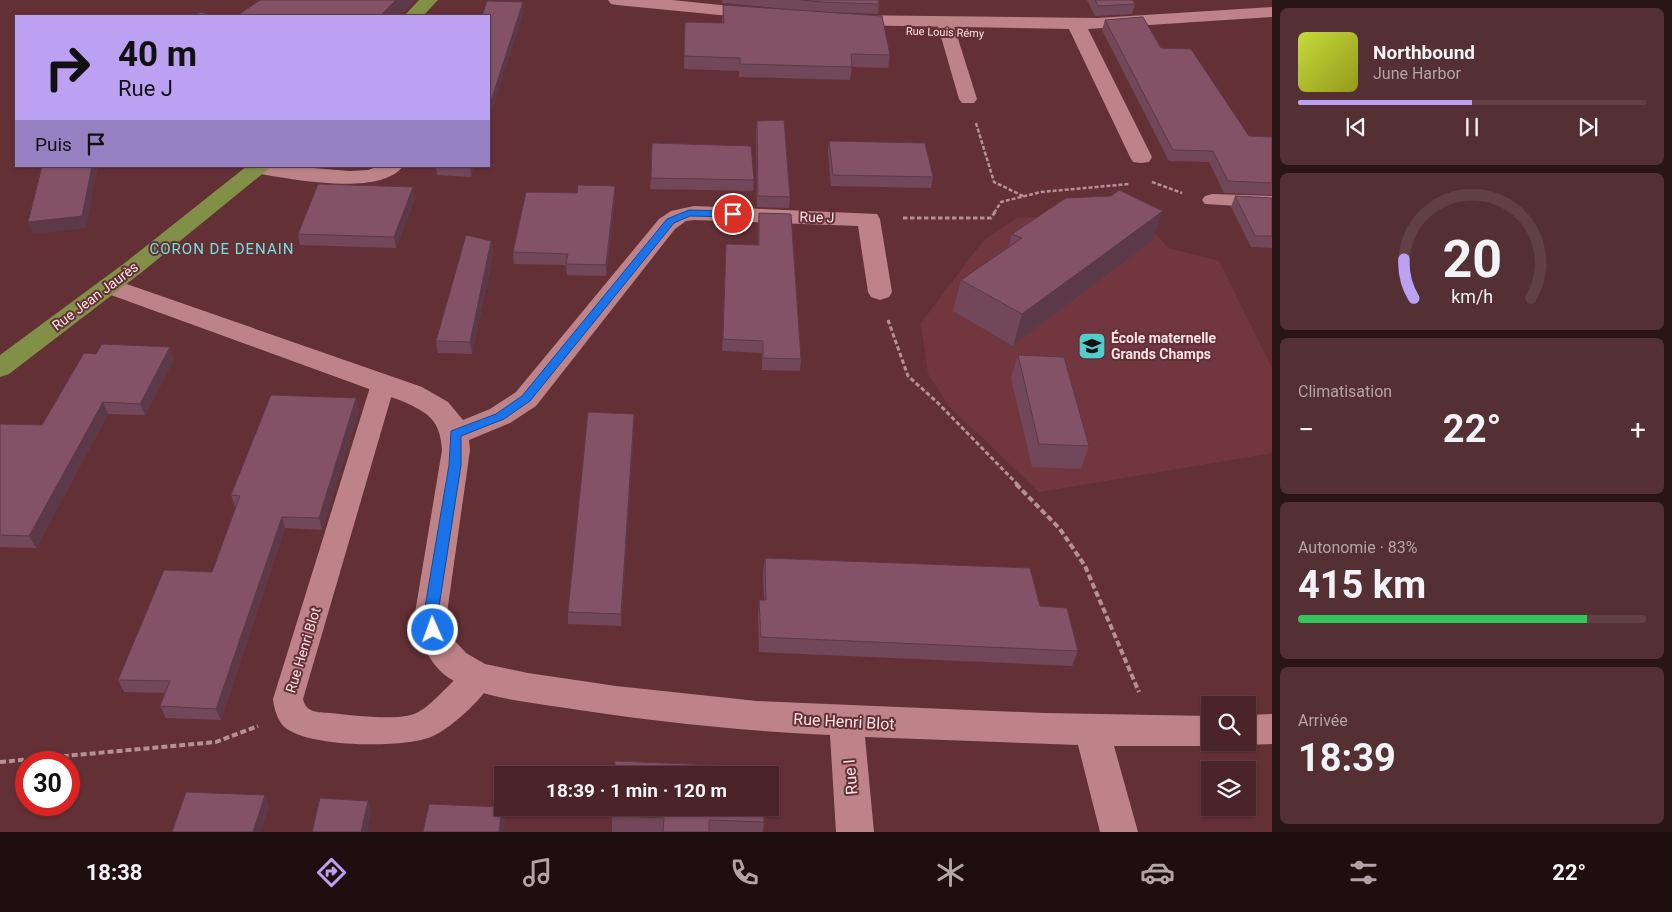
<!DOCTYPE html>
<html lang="fr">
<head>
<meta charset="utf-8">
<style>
  :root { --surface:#4a2428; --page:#543034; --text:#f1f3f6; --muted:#b2a4a8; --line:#614145; --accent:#bca0f2 }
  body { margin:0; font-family:Roboto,sans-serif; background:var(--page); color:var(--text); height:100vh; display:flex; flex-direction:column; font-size:19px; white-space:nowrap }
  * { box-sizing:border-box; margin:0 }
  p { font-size:16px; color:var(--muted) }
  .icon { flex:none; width:28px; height:28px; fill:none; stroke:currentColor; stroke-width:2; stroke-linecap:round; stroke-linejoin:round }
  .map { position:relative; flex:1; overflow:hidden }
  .sheet { display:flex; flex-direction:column; gap:8px; padding:8px; background:#291416; width:400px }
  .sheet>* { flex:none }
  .hud { position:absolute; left:15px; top:15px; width:475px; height:152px; border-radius:0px; box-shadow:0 1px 4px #0004,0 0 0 1px var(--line); background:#bca0f2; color:#111; overflow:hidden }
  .controls { position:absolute; left:1201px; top:696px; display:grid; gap:10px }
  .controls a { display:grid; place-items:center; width:55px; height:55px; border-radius:0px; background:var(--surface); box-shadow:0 1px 4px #0004,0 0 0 1px var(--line); font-size:25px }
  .speed { position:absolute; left:15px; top:751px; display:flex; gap:10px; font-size:25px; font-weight:700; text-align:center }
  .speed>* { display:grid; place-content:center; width:65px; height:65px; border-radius:50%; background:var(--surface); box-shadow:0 1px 4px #0004,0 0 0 1px var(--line); line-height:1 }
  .speed .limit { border:8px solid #d22; background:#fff; color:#111 }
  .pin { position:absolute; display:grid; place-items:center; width:42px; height:42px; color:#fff; margin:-21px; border:2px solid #fff; border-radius:50%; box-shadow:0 1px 5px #0007 }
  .me { position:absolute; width:55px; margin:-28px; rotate:358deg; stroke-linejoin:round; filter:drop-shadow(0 0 4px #0008) }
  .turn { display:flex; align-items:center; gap:18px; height:105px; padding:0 20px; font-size:22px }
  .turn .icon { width:65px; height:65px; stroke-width:2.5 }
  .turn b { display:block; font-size:35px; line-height:42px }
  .then { display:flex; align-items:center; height:48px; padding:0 20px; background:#0003; gap:10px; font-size:19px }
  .big { font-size:38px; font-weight:700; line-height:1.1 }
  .sheet .widget { flex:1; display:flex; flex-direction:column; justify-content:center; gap:8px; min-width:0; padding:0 18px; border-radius:8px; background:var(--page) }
  .sheet .dial { align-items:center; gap:0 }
  .dial svg { height:130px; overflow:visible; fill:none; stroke:var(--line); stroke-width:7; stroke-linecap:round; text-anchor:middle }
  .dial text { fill:var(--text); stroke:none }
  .song { display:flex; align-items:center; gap:15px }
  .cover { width:60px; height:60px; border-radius:8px; background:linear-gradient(135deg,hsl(70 70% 55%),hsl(60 70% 35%)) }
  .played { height:5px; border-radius:2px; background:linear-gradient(90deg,var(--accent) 50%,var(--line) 50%) }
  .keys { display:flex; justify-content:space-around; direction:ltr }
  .heat { display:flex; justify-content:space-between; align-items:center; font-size:28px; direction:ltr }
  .charge { height:8px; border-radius:4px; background:linear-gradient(90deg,#34c759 83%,var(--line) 0) }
  .trip { position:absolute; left:494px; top:766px; width:285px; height:50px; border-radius:0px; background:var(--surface); box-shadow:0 1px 4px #0004,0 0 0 1px var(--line); font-weight:700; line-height:50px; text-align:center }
  .dock { display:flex; height:80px; justify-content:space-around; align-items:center; background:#1e0e10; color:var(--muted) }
  .dock .icon { width:35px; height:35px }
  .dock .selected { color:var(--accent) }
  .dock b { font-size:22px; color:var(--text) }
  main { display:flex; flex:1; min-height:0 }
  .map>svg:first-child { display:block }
  .built { fill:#72373e }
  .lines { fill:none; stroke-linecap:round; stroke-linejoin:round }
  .path-far2 { stroke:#b69194; stroke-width:2.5; stroke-dasharray:4 2; stroke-linecap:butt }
  .path-far1 { stroke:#b69194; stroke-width:3; stroke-dasharray:4.5 2.5; stroke-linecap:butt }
  .path { stroke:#b69194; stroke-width:4; stroke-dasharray:6 3; stroke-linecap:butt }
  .service { fill:#be8388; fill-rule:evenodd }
  .minor { fill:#be8388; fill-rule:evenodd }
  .primary { fill:#818f47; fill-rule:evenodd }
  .wall { fill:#724759 }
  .shaded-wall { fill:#5c3948 }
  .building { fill:#845267; stroke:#5c3948 }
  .route { fill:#1a73e8; stroke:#114b97 }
  .labels { text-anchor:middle; stroke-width:4; stroke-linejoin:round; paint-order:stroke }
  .far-street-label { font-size:11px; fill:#fce2e3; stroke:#633036 }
  .street-label { font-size:14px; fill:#fce2e3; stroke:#633036 }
  .poi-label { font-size:14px; font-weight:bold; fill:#fce2e3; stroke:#633036; text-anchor:start }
  .neighbourhood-label { font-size:15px; letter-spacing:1px; fill:#74e0de; stroke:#633036 }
  .near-street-label { font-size:16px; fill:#fce2e3; stroke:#633036 }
</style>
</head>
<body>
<main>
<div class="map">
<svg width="1272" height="832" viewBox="0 0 1272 832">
  <rect width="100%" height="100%" fill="#633036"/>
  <!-- built -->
  <polygon class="built" points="1137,212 1168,248 1219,261 1272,368 1272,453 1039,492 949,406 928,374 921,323 983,241 1017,218"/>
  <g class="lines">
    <!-- path-far2 -->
    <g class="path-far2">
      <polyline points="976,123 994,182 1023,196"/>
      <polyline points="1152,182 1182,193"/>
      <polyline points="994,213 1001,202 1041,192 1129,184"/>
    </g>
    <!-- path-far1 -->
    <g class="path-far1">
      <polyline points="903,218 991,218 995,212"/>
      <polyline points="888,320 908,376 938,403 1018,485"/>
    </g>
    <!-- path -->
    <g class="path">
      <polyline points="1016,484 1060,529 1085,566 1139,692"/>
      <polyline points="0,762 216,742 258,726"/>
    </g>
    <!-- service -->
    <g class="service">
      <polygon points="945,18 951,19 953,23 977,99 974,103 962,103 959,99 937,23 939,19"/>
      <path d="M 251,166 L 288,166 L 350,171 L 368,170 L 379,166 L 403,166 C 381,197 292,179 260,174 L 253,172 Z"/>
      <polygon points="1212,194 1272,196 1272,208 1205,204 1202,200 1205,196"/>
      <path d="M 383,376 L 392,378 L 395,384 L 303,699 C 306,713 318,712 330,713 C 351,715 395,721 414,714 C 435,707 463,663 480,663 C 483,663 488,666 491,667 L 495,676 C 486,696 453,727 433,736 C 405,749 312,747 287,729 C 278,723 274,709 273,699 L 371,384 L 374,378 Z"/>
    </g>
    <!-- minor -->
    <g class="minor">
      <polygon points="608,0 672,0 760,9 766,10 769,14 766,18 760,19 617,5 611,4"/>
      <polygon points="1272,7 1272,17 1088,29 1152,157 1149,162 1141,163 1133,162 1130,157 1069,29 845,25 839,24 836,20 839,16 845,15 1098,18"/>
      <path d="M 694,206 L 877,214 L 880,219 L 892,292 L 889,297 L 880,300 L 871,297 L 868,292 L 858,226 L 694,220 L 686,221 L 675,229 L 536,406 L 510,423 L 469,440 L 470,450 L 447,613 L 455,641 L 466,653 L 485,664 L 528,673 L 616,686 L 757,701 L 1045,713 L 1210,716 L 1210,742 L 1221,742 L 1210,746 L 1114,746 L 1138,832 L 1100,832 L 1078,745 L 865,737 L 874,832 L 836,832 L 830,735 C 739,731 649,721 559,707 C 523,701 480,698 449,678 C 428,664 418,637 415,613 L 442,450 C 440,420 429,413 402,401 L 100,291 L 97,286 L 100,281 L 109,278 L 118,281 L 422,387 L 448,402 L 463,420 L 490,409 L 516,392 L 659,219 L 671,211 Z"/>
      <polygon points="1272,714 1272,744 1248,745 1240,742 1248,742 1248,715"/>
    </g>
    <!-- primary -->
    <g class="primary">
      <polygon points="419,0 438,0 423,16 404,16"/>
      <polygon points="247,166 272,166 142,272 9,374 0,377 0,355 126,262"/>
    </g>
  </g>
  <!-- wall -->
  <g class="wall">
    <polygon points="722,0 879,0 879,4 878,14 829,12 890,55 888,68 852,67 850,80 739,77 739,71 684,69 685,22 722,23 723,5 809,11 722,3"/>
    <polygon points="1087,0 1133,0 1135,4 1132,14 1095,16"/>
    <polygon points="1105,20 1161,48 1249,136 1272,137 1272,195 1224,193 1209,162 1169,161 1102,30"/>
    <polygon points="757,121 790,197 789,208 757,207 756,132"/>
    <polygon points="829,141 933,177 931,188 831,186 828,152"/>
    <polygon points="436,166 474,166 471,177 437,175"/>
    <polygon points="651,178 754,180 753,191 650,189"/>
    <polygon points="1235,196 1272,198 1272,248 1251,247 1231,207"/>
    <polygon points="615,197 606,276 567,275 566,265 514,264 513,252"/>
    <polygon points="415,198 396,248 300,245 298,234"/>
    <polygon points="759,213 801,359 800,371 762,370 762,353 722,351 726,244 758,245 758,224"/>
    <polygon points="1012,234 1152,241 1013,346 953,311 961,280 1008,247"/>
    <polygon points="491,241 493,253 472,354 438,353 436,341"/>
    <polygon points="1018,355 1089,446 1081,469 1032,467 1011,378"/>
    <polygon points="174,359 145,415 108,414 36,548 0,547 0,424 42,425"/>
    <polygon points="356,398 359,410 322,530 285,528 221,720 166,718 160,706 166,693 124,692 118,680 212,572 236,507 235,507 231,495"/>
    <polygon points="634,426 621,626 568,624 568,612"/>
    <polygon points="765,558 1040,606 1078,651 1072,666 759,652 758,614 759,600 764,600 763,572"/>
    <polygon points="612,816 764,822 763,832 612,832"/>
  </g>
  <!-- shaded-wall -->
  <g class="shaded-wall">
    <polygon points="396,0 415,0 399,16 380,16"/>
    <polygon points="523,2 524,13 489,121 489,107"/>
    <polygon points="92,166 98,166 86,228 33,234 28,222"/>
    <polygon points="470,166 474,166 471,177"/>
    <polygon points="615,186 615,197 606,276 606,265"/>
    <polygon points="413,187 415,198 396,248 394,237"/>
    <polygon points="1163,211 1152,241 1013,346 1022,314"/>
    <polygon points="491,241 493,253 472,354 470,342"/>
    <polygon points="170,347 174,359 145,415 140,404"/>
    <polygon points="356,398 359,410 322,530 319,518"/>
    <polygon points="103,402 108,414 36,548 29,536"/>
    <polygon points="634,414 634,426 621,626 621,614"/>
    <polygon points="282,517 285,528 221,720 216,709"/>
    <polygon points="265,795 269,806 261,832 253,832"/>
    <polygon points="368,801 372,812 367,832 361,832"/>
    <polygon points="503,808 505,818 503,832 499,832"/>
  </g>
  <!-- building -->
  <g class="building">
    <polygon points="260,0 396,0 380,16 237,16"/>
    <polygon points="801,0 879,0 879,4 822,2"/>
    <polygon points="1095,0 1133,0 1135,4 1098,6"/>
    <polygon points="487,1 523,2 489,107 489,16 482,16"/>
    <polygon points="723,5 882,16 890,55 851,54 852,67 740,64 740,58 684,56 685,22 724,23"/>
    <polygon points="201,12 214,16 194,16"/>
    <polygon points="1143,17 1161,48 1191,49 1249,136 1272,137 1272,183 1228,181 1213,151 1173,150 1105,20"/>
    <polygon points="784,120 790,197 758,196 757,121"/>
    <polygon points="829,141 925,143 933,177 833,175"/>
    <polygon points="652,143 751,146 754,180 651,178"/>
    <polygon points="42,166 92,166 82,216 28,222"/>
    <polygon points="318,184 413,187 394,237 298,234"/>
    <polygon points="578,185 615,186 606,265 566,264 568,254 513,252 526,192 577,193"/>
    <polygon points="1119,190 1163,211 1022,314 961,280 1022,238 1012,234 1066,198 1111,196"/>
    <polygon points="1235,196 1272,198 1272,236 1255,236"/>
    <polygon points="759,213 791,214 801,359 763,358 763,341 723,339 726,244 759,245"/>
    <polygon points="466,235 491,241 470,342 436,341"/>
    <polygon points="102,344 170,347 140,404 103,402 29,536 0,535 0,424 42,425 84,353 96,354"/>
    <polygon points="1018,355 1064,357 1089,446 1039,444"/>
    <polygon points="271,395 356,398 319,518 282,517 216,709 160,706 170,681 118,680 164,570 212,572 240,496 231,495"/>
    <polygon points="588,412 634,414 621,614 568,612"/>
    <polygon points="765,558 1030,568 1040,606 1067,608 1078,651 761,637 759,600 766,600"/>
    <polygon points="615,761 762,767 763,775 614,775"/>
    <polygon points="186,792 265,795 253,832 172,832"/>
    <polygon points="320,798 368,801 361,832 312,832"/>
    <polygon points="429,804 502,807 499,832 423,832"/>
    <polygon points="612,808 764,808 764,822 709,820 709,832 663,832 664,818 612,816"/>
  </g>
  <!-- route -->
  <polygon class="route" points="689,210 733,211 738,214 733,217 690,216 674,223 530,401 504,419 461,436 461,465 438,613 440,630 438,634 428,634 424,613 449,465 451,431 496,414 522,396 667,219"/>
  <!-- icons -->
  <defs>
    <symbol id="school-square" viewBox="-11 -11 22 22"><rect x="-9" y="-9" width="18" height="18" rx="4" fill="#53cdcb" stroke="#633036"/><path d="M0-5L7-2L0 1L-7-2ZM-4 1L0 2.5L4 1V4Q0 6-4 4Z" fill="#111"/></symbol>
  </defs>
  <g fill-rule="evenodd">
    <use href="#school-square" x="1076" y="330" width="32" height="32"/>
  </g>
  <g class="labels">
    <!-- far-street labels -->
    <g class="far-street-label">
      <text transform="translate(945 32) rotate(2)" y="4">Rue Louis Rémy</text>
    </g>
    <!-- street labels -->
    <g class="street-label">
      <text transform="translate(817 217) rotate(2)" y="5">Rue J</text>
      <text transform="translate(95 296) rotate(-37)" y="5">Rue Jean Jaurès</text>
      <text transform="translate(303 650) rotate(-73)" y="5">Rue Henri Blot</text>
    </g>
    <!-- poi labels -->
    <g class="poi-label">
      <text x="1111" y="343">École maternelle<tspan x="1111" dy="16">Grands Champs</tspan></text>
    </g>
    <!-- neighbourhood labels -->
    <g class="neighbourhood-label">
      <text x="222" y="254">CORON DE DENAIN</text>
    </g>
    <!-- near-street labels -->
    <g class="near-street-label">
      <text transform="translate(844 721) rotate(3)" y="6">Rue Henri Blot</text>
      <text transform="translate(850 777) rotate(-95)" y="6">Rue I</text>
    </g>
  </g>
</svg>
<div class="controls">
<a><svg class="icon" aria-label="search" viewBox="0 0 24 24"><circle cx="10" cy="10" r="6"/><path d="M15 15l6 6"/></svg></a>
<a><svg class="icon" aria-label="layers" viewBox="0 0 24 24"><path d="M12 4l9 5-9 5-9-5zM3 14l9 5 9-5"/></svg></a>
</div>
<div class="speed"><div class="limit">30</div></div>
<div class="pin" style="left:733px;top:214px;background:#d93025"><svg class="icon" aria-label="arrive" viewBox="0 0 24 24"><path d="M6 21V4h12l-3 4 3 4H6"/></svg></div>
<svg class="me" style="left:433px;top:630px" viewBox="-20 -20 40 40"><circle r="17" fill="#1a73e8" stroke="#fff" stroke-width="3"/><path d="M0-11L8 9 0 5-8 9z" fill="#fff"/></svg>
<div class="trip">18:39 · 1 min · 120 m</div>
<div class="hud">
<div class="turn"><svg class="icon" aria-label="right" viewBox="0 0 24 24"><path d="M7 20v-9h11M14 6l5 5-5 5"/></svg><div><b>40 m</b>Rue J</div></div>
<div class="then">Puis<svg class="icon" aria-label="arrive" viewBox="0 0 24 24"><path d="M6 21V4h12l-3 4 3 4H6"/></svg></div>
</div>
</div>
<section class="sheet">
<div class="widget">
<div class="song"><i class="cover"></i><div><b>Northbound</b><p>June Harbor</p></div></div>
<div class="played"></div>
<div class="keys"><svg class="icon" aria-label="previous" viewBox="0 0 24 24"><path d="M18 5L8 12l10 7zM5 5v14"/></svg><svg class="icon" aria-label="pause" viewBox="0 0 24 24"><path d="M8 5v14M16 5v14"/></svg><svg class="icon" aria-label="next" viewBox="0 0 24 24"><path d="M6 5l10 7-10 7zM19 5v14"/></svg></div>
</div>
<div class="widget dial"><svg viewBox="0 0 100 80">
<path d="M14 69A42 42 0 1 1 86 69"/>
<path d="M14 69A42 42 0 0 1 8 45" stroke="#bca0f2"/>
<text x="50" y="56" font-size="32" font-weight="700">20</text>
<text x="50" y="72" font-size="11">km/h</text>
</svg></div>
<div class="widget"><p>Climatisation</p>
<div class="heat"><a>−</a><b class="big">22°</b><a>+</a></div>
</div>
<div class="widget"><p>Autonomie · 83%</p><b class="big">415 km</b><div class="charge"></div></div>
<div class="widget"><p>Arrivée</p><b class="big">18:39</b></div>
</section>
</main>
<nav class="dock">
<b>18:38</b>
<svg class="icon selected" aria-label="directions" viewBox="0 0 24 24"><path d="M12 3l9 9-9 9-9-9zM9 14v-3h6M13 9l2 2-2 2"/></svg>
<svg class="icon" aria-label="music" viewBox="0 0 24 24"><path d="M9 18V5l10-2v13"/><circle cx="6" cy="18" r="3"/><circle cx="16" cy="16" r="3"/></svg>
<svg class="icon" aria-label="phone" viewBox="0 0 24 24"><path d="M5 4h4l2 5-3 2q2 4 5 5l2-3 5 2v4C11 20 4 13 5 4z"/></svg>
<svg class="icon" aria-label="climate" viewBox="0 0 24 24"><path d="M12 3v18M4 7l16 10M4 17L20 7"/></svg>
<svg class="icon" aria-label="car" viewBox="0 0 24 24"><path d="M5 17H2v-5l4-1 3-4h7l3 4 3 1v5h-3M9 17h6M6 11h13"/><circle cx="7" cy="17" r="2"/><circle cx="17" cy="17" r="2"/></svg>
<svg class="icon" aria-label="filters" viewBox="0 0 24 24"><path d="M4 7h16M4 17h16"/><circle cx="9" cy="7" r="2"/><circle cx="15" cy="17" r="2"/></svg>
<b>22°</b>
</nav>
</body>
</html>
